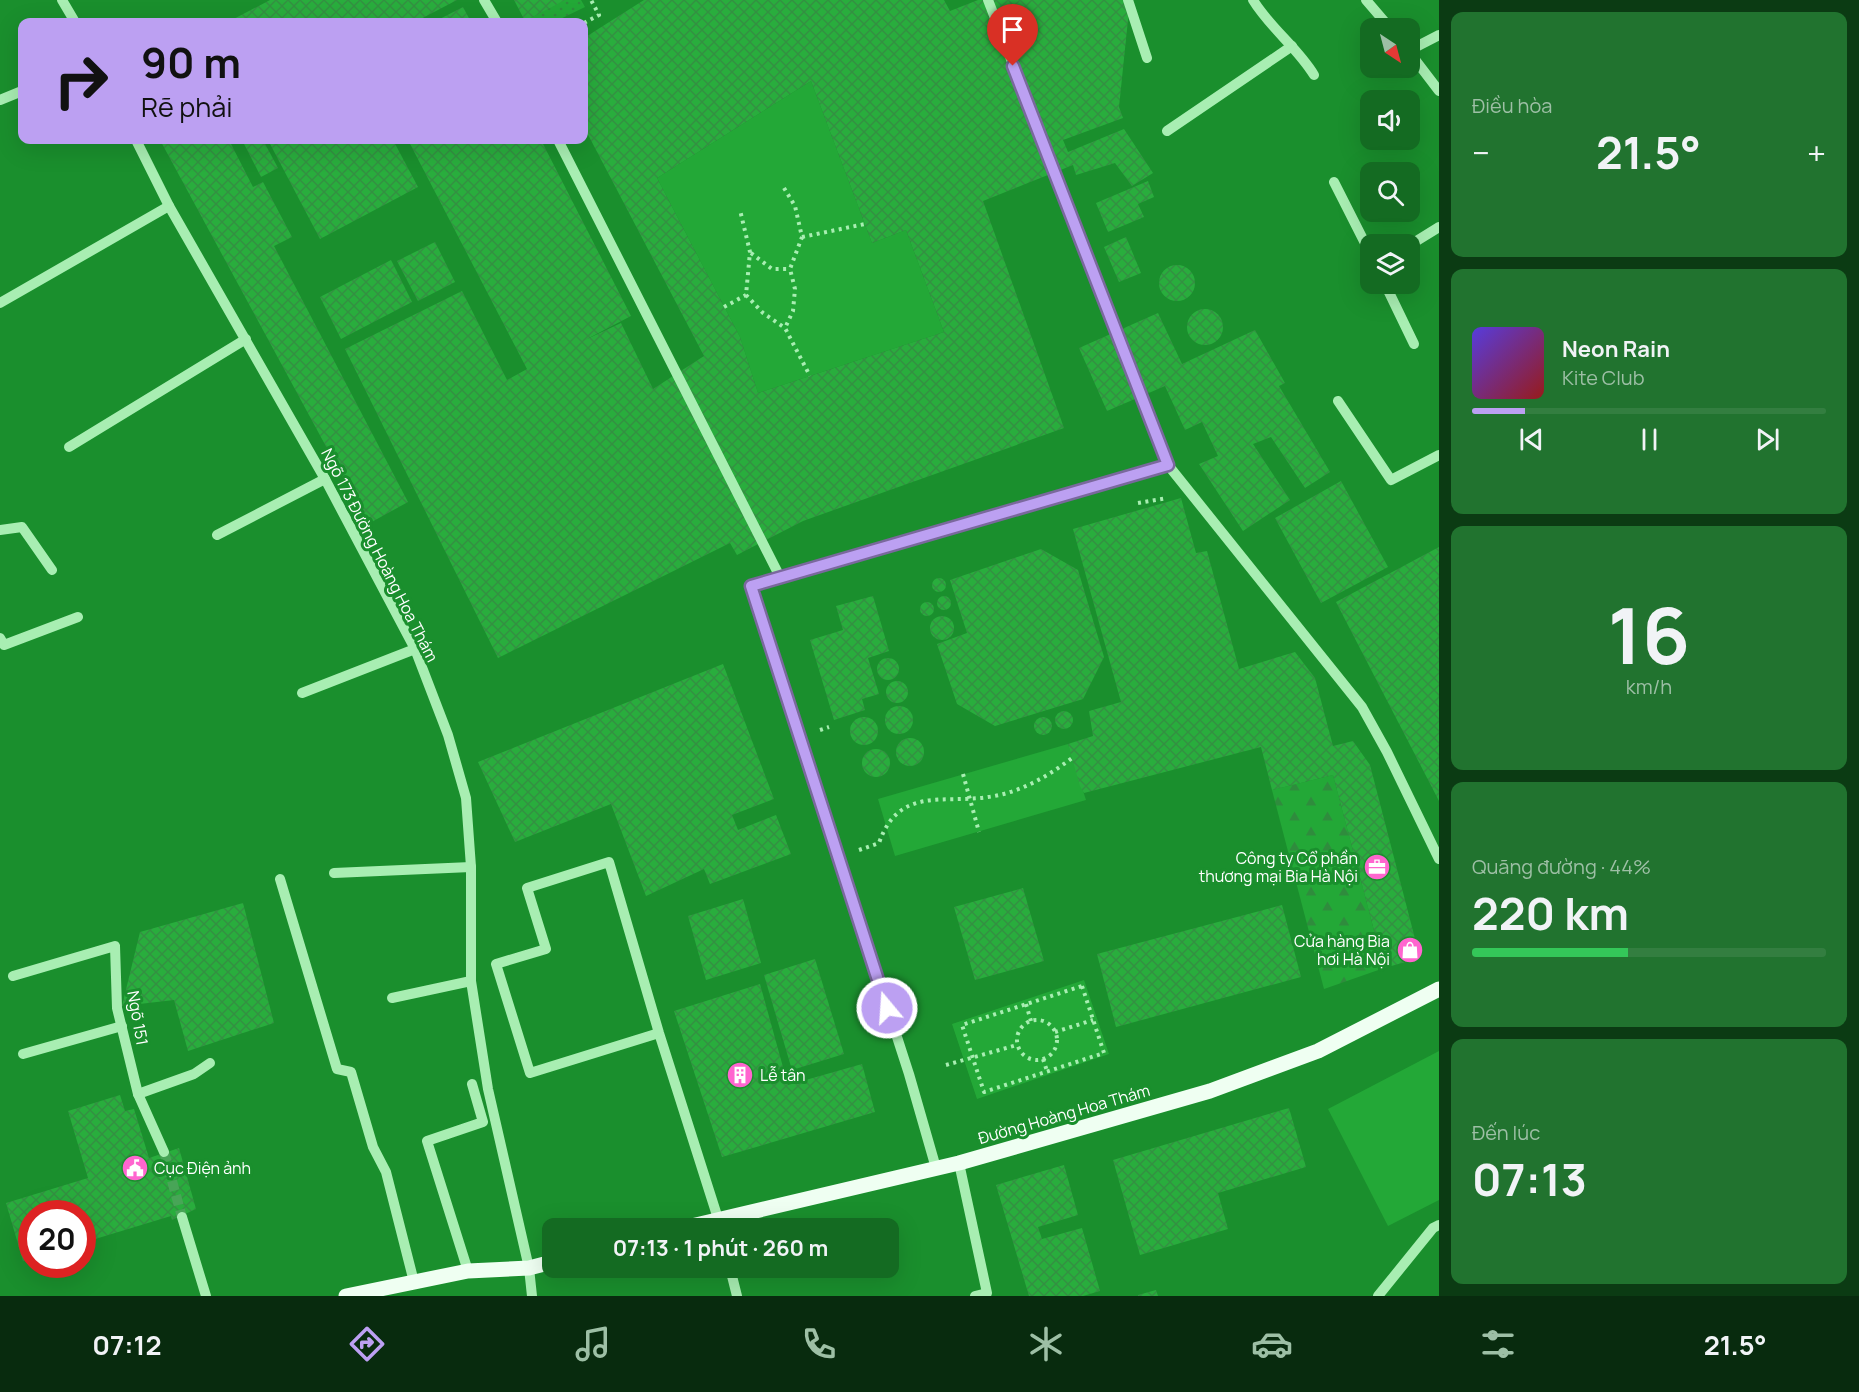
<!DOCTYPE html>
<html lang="vi">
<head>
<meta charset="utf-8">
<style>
  :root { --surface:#146b22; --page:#21732f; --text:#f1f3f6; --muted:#9dbfa5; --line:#337e40; --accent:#bca0f2 }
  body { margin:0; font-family:Manrope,sans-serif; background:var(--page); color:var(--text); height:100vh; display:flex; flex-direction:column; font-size:22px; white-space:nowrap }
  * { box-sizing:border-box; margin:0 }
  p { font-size:20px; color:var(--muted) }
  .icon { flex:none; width:33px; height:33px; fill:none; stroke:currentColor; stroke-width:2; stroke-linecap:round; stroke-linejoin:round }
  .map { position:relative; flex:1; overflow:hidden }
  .side { display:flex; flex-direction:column; gap:12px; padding:12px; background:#0b3b13; width:420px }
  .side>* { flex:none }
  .top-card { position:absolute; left:18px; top:18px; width:570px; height:126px; border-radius:12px; box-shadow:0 6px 24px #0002; background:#bca0f2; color:#111; overflow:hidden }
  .needle { width:39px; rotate:144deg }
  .buttons { position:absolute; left:1360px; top:18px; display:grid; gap:12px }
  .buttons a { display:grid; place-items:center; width:60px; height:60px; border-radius:12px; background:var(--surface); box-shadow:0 6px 24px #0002; font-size:30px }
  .speed { position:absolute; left:18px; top:1200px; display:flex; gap:12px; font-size:30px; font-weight:700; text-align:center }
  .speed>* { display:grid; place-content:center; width:78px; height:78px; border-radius:50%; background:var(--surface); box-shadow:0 6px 24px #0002; line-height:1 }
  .speed .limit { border:9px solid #d22; background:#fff; color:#111 }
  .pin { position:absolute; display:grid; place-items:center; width:51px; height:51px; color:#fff; margin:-62px -26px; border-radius:50% 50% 50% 0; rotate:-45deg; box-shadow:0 0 6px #0007 }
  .pin .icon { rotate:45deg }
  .me { position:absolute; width:66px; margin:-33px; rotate:342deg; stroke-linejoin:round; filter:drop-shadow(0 0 4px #0008) }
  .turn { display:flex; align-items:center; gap:21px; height:126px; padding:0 24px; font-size:27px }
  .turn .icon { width:78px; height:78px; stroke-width:2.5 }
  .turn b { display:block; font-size:42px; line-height:51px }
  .big { font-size:45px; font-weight:700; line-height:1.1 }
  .side .tile { flex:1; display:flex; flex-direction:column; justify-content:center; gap:9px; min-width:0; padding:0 21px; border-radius:12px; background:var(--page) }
  .side .dial { align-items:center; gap:0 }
  .dial b { font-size:78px; line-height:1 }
  .song { display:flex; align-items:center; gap:18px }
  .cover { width:72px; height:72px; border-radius:9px; background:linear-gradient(135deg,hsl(250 70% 55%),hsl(0 70% 35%)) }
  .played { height:6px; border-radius:3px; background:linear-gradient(90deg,var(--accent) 15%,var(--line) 15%) }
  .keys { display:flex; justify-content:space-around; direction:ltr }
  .heat { display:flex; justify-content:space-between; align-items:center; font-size:33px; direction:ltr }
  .charge { height:9px; border-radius:4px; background:linear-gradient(90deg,#34c759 44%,var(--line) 0) }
  .trip { position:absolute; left:542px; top:1218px; width:357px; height:60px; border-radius:12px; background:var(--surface); box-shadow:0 6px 24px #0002; font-weight:700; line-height:60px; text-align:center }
  .tab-bar { display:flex; height:96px; justify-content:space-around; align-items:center; background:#082b0e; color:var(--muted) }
  .tab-bar .icon { width:42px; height:42px }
  .tab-bar .selected { color:var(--accent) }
  .tab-bar b { font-size:27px; color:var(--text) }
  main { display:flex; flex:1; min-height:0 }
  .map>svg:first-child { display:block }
  .grass { fill:url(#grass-dots) }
  .forest { fill:url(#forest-firs) }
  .park { fill:#23a837 }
  .building { fill:url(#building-cross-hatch); fill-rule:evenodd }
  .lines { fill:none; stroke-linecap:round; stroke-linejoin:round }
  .minor-tunnel { stroke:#48a557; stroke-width:10; stroke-dasharray:10 5; stroke-linecap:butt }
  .path { stroke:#a8eeb2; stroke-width:4; stroke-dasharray:3 4.5; stroke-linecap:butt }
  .minor { stroke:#a8eeb2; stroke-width:10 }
  .major { stroke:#effff2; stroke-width:15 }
  .route-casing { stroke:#7a689d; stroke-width:15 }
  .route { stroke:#bca0f2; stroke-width:10 }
  .labels { text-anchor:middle; stroke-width:6; stroke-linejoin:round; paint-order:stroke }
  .street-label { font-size:16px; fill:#fff; stroke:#1a8f2d }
  .poi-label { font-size:16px; fill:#fff; stroke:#1a8f2d; text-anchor:end }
</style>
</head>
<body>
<main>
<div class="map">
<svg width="1439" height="1296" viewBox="0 0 1439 1296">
  <defs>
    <pattern id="grass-dots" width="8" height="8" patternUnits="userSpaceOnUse" patternTransform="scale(1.5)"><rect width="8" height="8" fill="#23a837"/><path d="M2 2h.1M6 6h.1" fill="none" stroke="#2f8c3d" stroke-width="1.8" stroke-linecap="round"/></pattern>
    <pattern id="forest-firs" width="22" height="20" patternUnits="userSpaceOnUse" patternTransform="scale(1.5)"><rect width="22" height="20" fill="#23a837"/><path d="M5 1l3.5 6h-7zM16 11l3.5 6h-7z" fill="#2f8c3d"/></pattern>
    <pattern id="building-cross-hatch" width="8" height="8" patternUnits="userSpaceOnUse" patternTransform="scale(1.5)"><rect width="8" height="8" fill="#29ad3d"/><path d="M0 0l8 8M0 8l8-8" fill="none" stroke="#349042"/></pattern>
  </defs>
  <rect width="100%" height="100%" fill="#1a8f2d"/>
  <!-- grass -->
  <polygon class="grass" points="563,0 581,0 585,7 554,22 525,21"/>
  <!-- forest -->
  <polygon class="forest" points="1333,775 1384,968 1324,989 1272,790"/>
  <!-- park -->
  <g class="park">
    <polygon points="811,81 872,243 906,230 944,332 758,393 740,337 657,178"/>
    <polygon points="1068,744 1086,800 895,856 878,799"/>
    <polygon points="1084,980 1109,1054 977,1099 952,1024"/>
    <polygon points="1439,1051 1439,1200 1388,1226 1328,1109"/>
  </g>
  <!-- building -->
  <g class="building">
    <polygon points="270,0 457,0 415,22 228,22"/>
    <polygon points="514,0 565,0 525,21"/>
    <path d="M 644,0 L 944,0 L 950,11 L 978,0 L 1123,0 L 1129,10 L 1119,107 L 1123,118 L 1063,140 L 1068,152 L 1124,129 L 1153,173 L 1132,186 L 1115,163 L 1076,175 L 1073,165 L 983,201 L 1064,428 L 803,521 L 737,555 L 730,543 L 498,658 L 345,349 L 462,291 L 507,380 L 527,369 L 408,140 L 532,140 L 533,142 L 541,140 L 631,316 L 585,340 L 621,323 L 653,389 L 704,356 L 584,127 L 584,38 ZM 811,81 L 872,243 L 906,230 L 944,332 L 758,393 L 740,337 L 657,178 Z"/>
    <polygon points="463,7 471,22 434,22"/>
    <polygon points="160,140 229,140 253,187 263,182 292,237 274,246 408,502 368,524"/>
    <polygon points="242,140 263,140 278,168 261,177"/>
    <polygon points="268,140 393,140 418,187 320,239"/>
    <polygon points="1148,181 1154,197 1138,204 1144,217 1108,232 1096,203"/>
    <polygon points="1126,237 1141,273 1119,282 1104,247"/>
    <polygon points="435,242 455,282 418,301 397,261"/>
    <polygon points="391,260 412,302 341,339 320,297"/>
    <circle cx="1177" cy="283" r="18"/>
    <circle cx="1205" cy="327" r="18"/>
    <polygon points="1158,313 1182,364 1255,330 1285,383 1279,386 1330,472 1305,488 1271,437 1253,444 1290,500 1243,531 1199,464 1218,456 1202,422 1185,430 1165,386 1107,411 1079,348"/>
    <polygon points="1341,481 1388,567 1321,603 1275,518"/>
    <polygon points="1181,498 1196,553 1207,551 1239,669 1295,652 1315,678 1333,746 1353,741 1370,765 1420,958 1384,968 1333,775 1272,790 1261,747 1084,793 1080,786 1068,744 1093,736 1089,711 1121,702 1073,529"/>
    <polygon points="1439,547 1439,801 1336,602"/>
    <polygon points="1041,549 1078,570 1104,657 1083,699 995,726 957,704 937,644 967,633 950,580"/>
    <circle cx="939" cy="585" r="7"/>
    <circle cx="944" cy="603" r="7"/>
    <polygon points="873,596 889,651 868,658 879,694 862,699 865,710 834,720 810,640 843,630 836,606"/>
    <circle cx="927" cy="609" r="7"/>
    <circle cx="942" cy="628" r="12"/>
    <circle cx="888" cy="669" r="11"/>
    <polygon points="723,664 774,799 732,815 738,830 776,815 791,854 710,884 704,869 646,896 611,804 515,842 478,762"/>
    <circle cx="897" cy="692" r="11"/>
    <circle cx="899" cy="720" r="14"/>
    <circle cx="1064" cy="720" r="9"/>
    <circle cx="1043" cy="726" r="9"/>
    <circle cx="864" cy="731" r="14"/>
    <circle cx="910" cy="752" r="14"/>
    <circle cx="876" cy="763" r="14"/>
    <polygon points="1023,888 1044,961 975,980 954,907"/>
    <polygon points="743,899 761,963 706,980 688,916"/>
    <polygon points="243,903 274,1023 188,1051 174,1000 122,1006 140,932"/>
    <polygon points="1282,905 1301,977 1116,1027 1097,954"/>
    <polygon points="815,959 844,1054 792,1070 764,975"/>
    <polygon points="760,984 788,1085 862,1064 875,1112 722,1157 674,1011"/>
    <polygon points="120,1095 125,1111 134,1109 149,1158 179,1148 196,1209 172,1220 171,1216 82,1243 82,1214 32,1214 32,1258 23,1261 6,1203 88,1178 68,1111"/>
    <polygon points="1289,1108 1306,1167 1218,1193 1228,1229 1140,1255 1113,1160"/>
    <polygon points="1064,1165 1078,1215 1038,1227 1042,1239 1082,1228 1100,1291 1083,1296 1029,1296 996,1185"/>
    <polygon points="1156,1290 1158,1296 1138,1296 1138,1295"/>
  </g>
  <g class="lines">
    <!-- minor-tunnel -->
    <polyline class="minor-tunnel" points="164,1152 182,1217"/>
    <!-- path -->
    <g class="path">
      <polyline points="584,23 599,15 591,0"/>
      <polyline points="784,188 795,206 802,237 790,269 795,289 793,311 785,328 810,376"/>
      <polyline points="802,237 865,224"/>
      <polyline points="751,253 772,269 790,269"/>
      <polyline points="746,295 763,313 785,328"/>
      <polyline points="724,307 746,295 750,252 740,210"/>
      <polyline points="1138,503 1167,498"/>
      <polyline points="820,730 829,727"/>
      <polyline points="963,774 979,832"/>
      <path d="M 859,850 L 879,843 C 899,786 942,804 988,797 C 1019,793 1047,777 1072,758"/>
      <polygon points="1082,986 1104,1053 984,1092 962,1025"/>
      <polyline points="1026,1004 1031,1021"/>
      <circle cx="1037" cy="1040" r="20"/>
      <polyline points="1055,1032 1093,1020"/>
      <polyline points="1043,1059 1047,1071"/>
      <polyline points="946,1065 1017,1045"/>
    </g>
    <!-- minor -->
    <g class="minor">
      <polyline points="62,0 75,22"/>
      <polyline points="484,0 497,22"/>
      <polyline points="988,0 1168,465 1362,707 1387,752 1439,859"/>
      <polyline points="1128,0 1147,58"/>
      <path d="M 1253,0 C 1270,28 1297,47 1314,75"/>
      <polyline points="1366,0 1390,28"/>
      <polyline points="1410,50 1439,35"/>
      <polyline points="1410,53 1439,91"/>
      <polyline points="0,100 22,91"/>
      <polyline points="1167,131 1292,46"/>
      <polyline points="136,140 169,206 325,479 415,649 448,735 466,798 471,867 471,981 488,1089 529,1268 532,1296"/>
      <polyline points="558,140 780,577"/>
      <polyline points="1334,182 1371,255"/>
      <polyline points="1410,245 1439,227"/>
      <polyline points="1385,284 1414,344"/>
      <polyline points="0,303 169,206"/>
      <polyline points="1338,401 1391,480 1439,455"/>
      <polyline points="69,447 246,339"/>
      <polyline points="0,530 22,527 52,570"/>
      <polyline points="217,535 325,479"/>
      <polyline points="0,638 4,645 78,617"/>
      <polyline points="302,693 415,649"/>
      <polyline points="334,873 471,867"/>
      <polyline points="280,879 337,1069 351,1072 373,1147 386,1172 414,1282"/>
      <polyline points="13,976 115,946 117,1008 138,1094 164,1152"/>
      <polyline points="392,998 471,981"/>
      <polyline points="659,1033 530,1073 496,964 546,949 527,888 609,862 659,1033 721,1228"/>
      <polyline points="23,1054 122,1026"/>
      <polyline points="138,1094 194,1074 210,1063"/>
      <polyline points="959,1163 987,1293 975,1296"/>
      <polyline points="936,1168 909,1074 751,586 1168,465"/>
      <polyline points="182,1217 206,1296"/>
      <polyline points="730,1268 737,1296"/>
      <polyline points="468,1271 427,1141 483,1122 472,1084"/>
      <polyline points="1378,1296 1433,1228 1439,1225"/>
    </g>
    <!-- major -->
    <g class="major">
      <polyline points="683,1228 959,1163 1210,1091 1318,1051 1439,989"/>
      <polyline points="346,1296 468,1271 529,1268 552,1262"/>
    </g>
  </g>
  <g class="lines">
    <defs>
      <polyline id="route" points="887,1008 751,586 1168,465 1013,66"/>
    </defs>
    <!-- route casing -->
    <use href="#route" class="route-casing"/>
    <!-- route -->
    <use href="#route" class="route"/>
  </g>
  <!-- icons -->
  <defs>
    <symbol id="office-disc" viewBox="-11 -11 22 22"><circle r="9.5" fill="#ff65cf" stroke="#1a8f2d"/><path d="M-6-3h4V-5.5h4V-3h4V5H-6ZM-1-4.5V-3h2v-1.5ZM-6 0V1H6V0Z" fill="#fff"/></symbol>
    <symbol id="shop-disc" viewBox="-11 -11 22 22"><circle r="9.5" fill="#ff65cf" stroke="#1a8f2d"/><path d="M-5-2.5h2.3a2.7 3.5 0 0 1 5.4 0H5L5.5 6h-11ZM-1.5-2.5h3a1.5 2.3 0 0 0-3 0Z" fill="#fff"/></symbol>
    <symbol id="building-disc" viewBox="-11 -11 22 22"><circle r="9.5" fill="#ff65cf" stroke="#1a8f2d"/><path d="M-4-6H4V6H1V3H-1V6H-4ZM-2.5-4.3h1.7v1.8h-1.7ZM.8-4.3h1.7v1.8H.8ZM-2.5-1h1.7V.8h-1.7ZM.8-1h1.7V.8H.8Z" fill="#fff"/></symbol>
    <symbol id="civic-disc" viewBox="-11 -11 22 22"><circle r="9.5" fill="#ff65cf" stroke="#1a8f2d"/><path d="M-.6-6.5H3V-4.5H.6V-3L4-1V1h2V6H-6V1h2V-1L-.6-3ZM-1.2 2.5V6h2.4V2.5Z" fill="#fff"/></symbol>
  </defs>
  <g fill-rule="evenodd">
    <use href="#office-disc" x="1362" y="852" width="30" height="30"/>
    <use href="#shop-disc" x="1395" y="935" width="30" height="30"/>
    <use href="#building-disc" x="725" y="1060" width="30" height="30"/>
    <use href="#civic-disc" x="120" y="1153" width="30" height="30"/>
  </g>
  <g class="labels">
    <!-- street labels -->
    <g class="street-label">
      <text transform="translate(380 555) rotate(63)" y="6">Ngõ 173 Đường Hoàng Hoa Thám</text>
      <text transform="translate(138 1018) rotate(80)" y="6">Ngõ 151</text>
      <text transform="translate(1064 1114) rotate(-16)" y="6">Đường Hoàng Hoa Thám</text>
    </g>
    <!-- poi labels -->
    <g class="poi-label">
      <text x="1358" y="864">Công ty Cổ phần<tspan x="1358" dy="18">thương mại Bia Hà Nội</tspan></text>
      <text x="1390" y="947">Cửa hàng Bia<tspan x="1390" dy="18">hơi Hà Nội</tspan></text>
      <text x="760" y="1081" text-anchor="start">Lễ tân</text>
      <text x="154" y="1174" text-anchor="start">Cục Điện ảnh</text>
    </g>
  </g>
</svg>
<div class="buttons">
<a><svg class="needle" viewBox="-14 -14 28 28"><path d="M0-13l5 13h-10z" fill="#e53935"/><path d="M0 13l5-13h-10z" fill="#9dbfa5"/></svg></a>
<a><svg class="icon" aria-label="sound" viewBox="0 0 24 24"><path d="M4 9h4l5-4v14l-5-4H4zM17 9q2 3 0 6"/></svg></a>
<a><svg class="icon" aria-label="search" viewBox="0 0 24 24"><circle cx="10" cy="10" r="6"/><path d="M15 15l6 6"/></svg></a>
<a><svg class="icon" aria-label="layers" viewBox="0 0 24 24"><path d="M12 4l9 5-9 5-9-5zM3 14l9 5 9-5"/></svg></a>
</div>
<div class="speed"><div class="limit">20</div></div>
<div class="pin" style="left:1013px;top:66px;background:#d93025"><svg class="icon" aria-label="arrive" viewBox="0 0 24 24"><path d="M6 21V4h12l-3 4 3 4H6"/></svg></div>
<svg class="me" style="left:887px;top:1008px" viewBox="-20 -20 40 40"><circle r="17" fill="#bca0f2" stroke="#fff" stroke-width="3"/><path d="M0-11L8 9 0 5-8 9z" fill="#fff"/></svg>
<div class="trip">07:13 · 1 phút · 260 m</div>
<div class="top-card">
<div class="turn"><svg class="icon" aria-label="right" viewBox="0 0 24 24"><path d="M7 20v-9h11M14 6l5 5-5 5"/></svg><div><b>90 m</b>Rẽ phải</div></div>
</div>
</div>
<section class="side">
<div class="tile"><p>Điều hòa</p>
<div class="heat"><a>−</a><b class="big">21.5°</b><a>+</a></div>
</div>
<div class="tile">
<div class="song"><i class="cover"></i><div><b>Neon Rain</b><p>Kite Club</p></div></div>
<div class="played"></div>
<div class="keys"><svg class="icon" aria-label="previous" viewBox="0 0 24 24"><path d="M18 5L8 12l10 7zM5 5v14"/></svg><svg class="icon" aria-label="pause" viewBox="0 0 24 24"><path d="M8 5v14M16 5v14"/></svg><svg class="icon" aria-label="next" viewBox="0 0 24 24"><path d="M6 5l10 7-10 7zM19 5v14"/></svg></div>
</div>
<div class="tile dial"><b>16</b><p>km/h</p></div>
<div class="tile"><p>Quãng đường · 44%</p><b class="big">220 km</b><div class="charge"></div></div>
<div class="tile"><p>Đến lúc</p><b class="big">07:13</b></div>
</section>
</main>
<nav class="tab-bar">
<b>07:12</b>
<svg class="icon selected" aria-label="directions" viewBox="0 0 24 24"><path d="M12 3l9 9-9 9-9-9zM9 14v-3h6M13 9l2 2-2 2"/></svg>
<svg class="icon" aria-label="music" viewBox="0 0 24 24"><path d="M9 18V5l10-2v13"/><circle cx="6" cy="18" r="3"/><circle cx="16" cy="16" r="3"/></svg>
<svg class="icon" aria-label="phone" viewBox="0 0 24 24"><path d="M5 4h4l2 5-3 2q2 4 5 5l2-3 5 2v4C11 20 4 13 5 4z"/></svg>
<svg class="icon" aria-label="climate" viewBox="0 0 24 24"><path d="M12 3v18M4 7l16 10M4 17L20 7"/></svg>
<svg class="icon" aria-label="car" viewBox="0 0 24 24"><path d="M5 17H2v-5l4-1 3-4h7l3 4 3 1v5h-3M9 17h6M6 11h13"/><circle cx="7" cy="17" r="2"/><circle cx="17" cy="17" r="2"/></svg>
<svg class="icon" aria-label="filters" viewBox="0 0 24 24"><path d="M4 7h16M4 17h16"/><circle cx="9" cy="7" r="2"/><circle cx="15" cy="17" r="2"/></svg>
<b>21.5°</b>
</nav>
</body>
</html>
